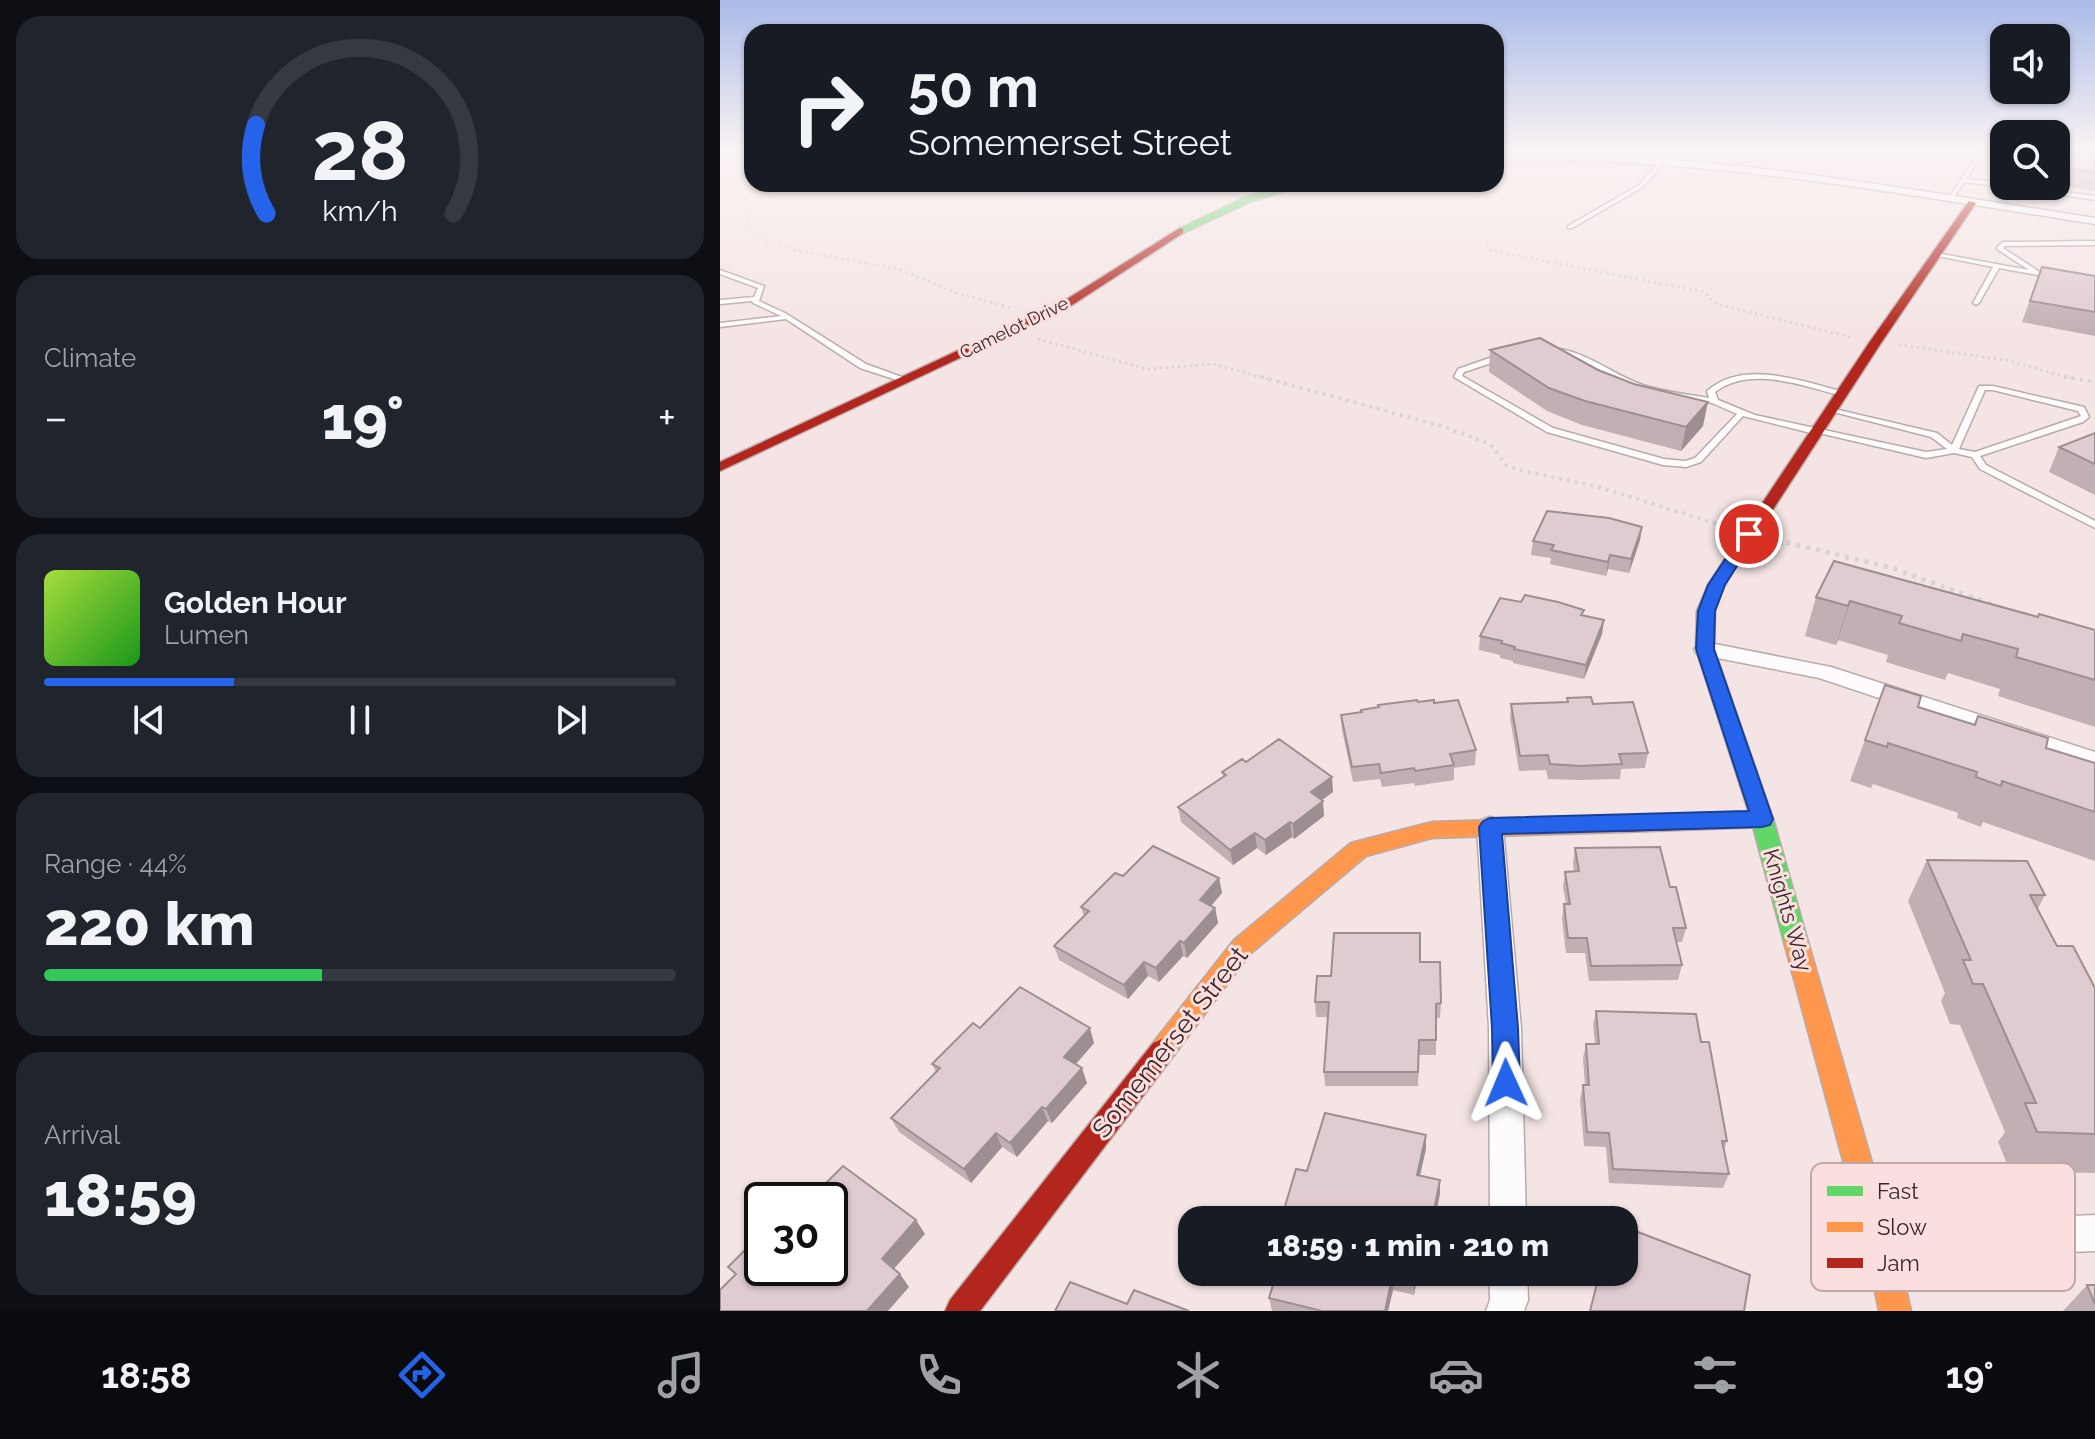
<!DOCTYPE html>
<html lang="en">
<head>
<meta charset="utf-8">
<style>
  :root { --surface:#171b24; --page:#20242c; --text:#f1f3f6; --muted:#9ea1a6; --line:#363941; --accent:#2563eb }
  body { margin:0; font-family:Raleway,sans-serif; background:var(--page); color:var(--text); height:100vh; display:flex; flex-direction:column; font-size:30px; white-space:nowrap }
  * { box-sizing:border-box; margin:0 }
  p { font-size:26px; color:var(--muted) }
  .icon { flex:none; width:44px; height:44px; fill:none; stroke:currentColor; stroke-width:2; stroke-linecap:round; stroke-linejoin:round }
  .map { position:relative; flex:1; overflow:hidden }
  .side { display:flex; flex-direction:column; gap:16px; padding:16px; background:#0d0f14; width:720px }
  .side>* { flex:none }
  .guide { position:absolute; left:24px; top:24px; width:760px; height:168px; border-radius:24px; box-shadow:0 2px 6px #0004; background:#171b24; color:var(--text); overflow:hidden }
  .fabs { position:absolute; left:1270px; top:24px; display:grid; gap:16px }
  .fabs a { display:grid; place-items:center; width:80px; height:80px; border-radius:16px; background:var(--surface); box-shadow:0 2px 6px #0004; font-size:40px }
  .speed { position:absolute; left:24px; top:1182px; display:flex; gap:16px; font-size:40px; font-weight:700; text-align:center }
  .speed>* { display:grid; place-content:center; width:104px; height:104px; border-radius:50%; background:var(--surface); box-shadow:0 2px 6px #0004; line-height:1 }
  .speed .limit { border:4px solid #111; border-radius:12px; background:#fff; color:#111 }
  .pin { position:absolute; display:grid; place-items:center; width:68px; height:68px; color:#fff; margin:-34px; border:4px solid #fff; border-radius:50%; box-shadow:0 2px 8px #0007 }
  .me { position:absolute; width:88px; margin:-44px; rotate:359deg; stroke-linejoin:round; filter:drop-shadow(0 0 6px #0008) }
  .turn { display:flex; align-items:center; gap:28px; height:168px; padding:0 32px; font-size:36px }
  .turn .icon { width:104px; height:104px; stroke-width:2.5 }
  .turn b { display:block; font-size:56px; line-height:68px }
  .big { font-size:60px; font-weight:800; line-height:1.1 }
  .side .widget { flex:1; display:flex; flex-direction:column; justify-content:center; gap:12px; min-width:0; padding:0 28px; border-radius:24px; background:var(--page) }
  .side .dial { align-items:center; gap:0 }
  .dial svg { height:208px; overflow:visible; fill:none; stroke:var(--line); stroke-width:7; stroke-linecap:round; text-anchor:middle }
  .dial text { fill:var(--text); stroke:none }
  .song { display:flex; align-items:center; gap:24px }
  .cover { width:96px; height:96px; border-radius:12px; background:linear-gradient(135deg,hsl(80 70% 55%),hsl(120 70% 35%)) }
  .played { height:8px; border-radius:4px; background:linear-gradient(90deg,var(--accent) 30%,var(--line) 30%) }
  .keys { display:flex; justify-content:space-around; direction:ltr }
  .heat { display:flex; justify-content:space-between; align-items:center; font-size:44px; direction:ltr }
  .charge { height:12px; border-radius:6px; background:linear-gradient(90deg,#34c759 44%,var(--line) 0) }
  .trip { position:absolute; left:458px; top:1206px; width:460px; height:80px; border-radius:24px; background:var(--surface); box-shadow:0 2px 6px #0004; font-weight:800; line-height:80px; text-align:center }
  .menu { display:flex; height:128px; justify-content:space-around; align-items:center; background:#090b0e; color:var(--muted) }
  .menu .icon { width:56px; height:56px }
  .menu .active { color:var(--accent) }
  .menu b { font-size:36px; color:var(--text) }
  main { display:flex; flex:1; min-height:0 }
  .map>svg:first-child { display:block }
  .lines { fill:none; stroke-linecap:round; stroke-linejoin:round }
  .lane-casing { stroke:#b9abaa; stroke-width:3 }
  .street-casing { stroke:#b9abaa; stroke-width:3 }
  .fast-casing { stroke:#b9abaa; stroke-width:3 }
  .slow-casing { stroke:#b9abaa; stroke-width:3 }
  .jam-casing { stroke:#b9abaa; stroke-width:3 }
  .path-far3 { stroke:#d9d4d4; stroke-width:2; stroke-dasharray:2 3; stroke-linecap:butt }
  .path-far2 { stroke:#d9d4d4; stroke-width:3; stroke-dasharray:2 4; stroke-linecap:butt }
  .path-far1 { stroke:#d9d4d4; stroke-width:4; stroke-dasharray:3 5; stroke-linecap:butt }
  .path { stroke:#d9d4d4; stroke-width:5; stroke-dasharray:4 6; stroke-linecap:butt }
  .lane { fill:#fdfbfb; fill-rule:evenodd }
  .street { fill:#fdfbfb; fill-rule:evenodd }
  .fast { fill:#63d668; fill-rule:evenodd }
  .slow { fill:#ff974d; fill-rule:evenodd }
  .jam { fill:#b3261e; fill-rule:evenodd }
  .wall { fill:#c1afb3 }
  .shaded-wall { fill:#9d8e92 }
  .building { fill:#e0cbd0; stroke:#9d8e92; stroke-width:2 }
  .route { fill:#2563eb; stroke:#184099; stroke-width:2 }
  .labels { text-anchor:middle; stroke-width:6; stroke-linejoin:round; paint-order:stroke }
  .far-street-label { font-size:18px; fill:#392828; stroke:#fadfde }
  .street-label { font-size:22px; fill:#392828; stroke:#fadfde }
  .near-street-label { font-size:26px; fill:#392828; stroke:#fadfde }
  .key { fill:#fadfde; stroke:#c0a8a7; stroke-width:2 }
  .key-label { font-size:22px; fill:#392828 }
</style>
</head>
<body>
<main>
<section class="side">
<div class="widget dial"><svg viewBox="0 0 100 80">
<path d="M14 69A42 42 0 1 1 86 69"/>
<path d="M14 69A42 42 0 0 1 10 35" stroke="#2563eb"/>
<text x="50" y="56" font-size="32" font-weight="700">28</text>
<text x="50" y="72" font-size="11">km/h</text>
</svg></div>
<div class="widget"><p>Climate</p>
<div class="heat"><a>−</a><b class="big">19°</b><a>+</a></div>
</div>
<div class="widget">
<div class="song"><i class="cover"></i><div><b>Golden Hour</b><p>Lumen</p></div></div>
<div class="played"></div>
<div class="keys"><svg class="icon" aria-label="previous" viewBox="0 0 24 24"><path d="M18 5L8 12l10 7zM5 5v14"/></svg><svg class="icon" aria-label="pause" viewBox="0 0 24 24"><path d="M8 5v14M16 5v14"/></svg><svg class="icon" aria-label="next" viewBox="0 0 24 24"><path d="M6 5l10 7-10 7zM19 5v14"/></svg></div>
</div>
<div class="widget"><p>Range · 44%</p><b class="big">220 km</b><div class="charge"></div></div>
<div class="widget"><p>Arrival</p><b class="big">18:59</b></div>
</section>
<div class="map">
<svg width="1375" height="1311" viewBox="0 0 1375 1311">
  <rect width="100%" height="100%" fill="#f4e5e4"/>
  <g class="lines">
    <defs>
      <g id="lane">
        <polygon points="1260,151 1264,151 1246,179 1284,183 1284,186 1286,186 1284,187 1244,182 1231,201 1227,201"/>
        <polygon points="1336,153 1375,158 1375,160 1336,155"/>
        <polygon points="942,159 946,160 923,187 852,228 848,228 848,226 919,185"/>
        <polygon points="1286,186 1300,186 1375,196 1375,200"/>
        <polygon points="1375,241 1375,245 1285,246 1283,248 1318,271 1337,276 1334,278 1279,268 1259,303 1256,305 1253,303 1273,267 1213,255 1216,253 1309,270 1277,249 1277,247 1283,242"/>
        <polygon points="0,270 44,286 39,301 65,313 146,364 190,380 183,382 140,368 66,319 0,327 0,323 61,316 33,303 32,301 0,304 0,300 34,297 38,288 0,274"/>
        <path d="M 830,348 C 863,349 890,373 920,384 C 942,392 966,394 989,398 L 987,391 C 1024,358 1083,382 1125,392 L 1126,394 L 1122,396 C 1083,386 1031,365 995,392 L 998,400 L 1035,415 L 1206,452 L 1227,449 L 1211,437 L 1106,410 L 1110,408 L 1217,433 L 1232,445 L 1259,386 L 1273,386 L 1364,407 L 1369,417 L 1363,422 L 1260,456 L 1266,465 L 1375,521 L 1375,528 L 1260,469 L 1252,457 L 1234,453 L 1206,458 L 1099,433 L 1095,434 L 1023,416 L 981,462 L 966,467 L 943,465 L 827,432 L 734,377 L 738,369 L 778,355 L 784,355 L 784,359 L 744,372 L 742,376 L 833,428 L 944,459 L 965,461 L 975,458 L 1017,414 L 992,403 L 939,394 L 916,388 L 860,360 L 830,352 ZM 1265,390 L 1273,390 L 1358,411 L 1361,416 L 1255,452 L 1239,449 Z"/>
      </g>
      <g id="street">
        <path d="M 851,153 C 1028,160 1201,191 1375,218 L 1375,224 C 1174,193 980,156 776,160 L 776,154 Z"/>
        <polygon points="985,642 1111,667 1375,752 1375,770 1099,678 977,654 974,649"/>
        <polygon points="770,817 779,820 783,827 801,1028 806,1220 770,1220 769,1028 757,827 761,820"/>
        <polygon points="1375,1215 1375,1251 1160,1260 1147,1255 1142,1242 1147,1229 1160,1224"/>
        <polygon points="769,1272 807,1272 808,1300 804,1311 766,1311 770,1300"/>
      </g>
      <g id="fast">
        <polygon points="573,184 587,184 532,201 463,233 455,231 526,197"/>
        <polygon points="1007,563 1015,568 1004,585 995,611 994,649 1053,819 1088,942 1084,949 1076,952 1068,949 1064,942 1031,819 976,649 977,611 988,585 1001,565"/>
      </g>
      <g id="slow">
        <polygon points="903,816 911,818 914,824 911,830 903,832 712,838 646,856 530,954 451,1059 442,1063 433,1059 429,1051 433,1043 514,940 631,843 712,822"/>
        <polygon points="1076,932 1084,935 1088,942 1175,1242 1191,1311 1159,1311 1145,1242 1064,942 1068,935"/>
      </g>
      <g id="jam">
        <polygon points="1249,201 1256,203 1161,343 1015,568 1007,573 1001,571 999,568 1149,343"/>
        <polygon points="460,228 463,229 463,233 352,305 0,471 0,462 344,301"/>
        <polygon points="1042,811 1050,813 1053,819 1050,825 1042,827 903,832 895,830 892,824 895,818 903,816"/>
        <polygon points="442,1039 451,1043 455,1051 451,1059 260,1311 225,1311 230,1300 433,1043"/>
      </g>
    </defs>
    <!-- lane casing -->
    <use href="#lane" class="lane-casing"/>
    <!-- street casing -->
    <use href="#street" class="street-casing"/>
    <!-- fast casing -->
    <use href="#fast" class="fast-casing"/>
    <!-- slow casing -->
    <use href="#slow" class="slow-casing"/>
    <!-- jam casing -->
    <use href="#jam" class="jam-casing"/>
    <!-- path-far3 -->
    <g class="path-far3">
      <polyline points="0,167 32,158"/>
      <polyline points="30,216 26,225 36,236 53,244 84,252"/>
      <polyline points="767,243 766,247 772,252"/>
    </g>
    <!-- path-far2 -->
    <g class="path-far2">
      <polyline points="74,250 179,269 237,293 291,308"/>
      <polyline points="769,250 984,292 997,304 1134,338"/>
      <polyline points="318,339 427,369 493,364 548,379"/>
      <polyline points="1179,345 1286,360 1354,379"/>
    </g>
    <!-- path-far1 -->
    <g class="path-far1">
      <polyline points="541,377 725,427 770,444 786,465 803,471 875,486 1004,526"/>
      <polyline points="1344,377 1375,382"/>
    </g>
    <!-- path -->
    <polyline class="path" points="1057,540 1172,568 1284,609"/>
    <!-- lane -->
    <use href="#lane" class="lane"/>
    <!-- street -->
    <use href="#street" class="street"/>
    <!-- fast -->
    <use href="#fast" class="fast"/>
    <!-- slow -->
    <use href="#slow" class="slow"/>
    <!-- jam -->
    <use href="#jam" class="jam"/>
  </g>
  <!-- wall -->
  <g class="wall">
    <polygon points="1375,151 1375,191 1340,185 1347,168"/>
    <polygon points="1322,267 1375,276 1375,336 1302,322"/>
    <polygon points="770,350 983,426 961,451 862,425 827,411 769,372"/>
    <polygon points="1375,433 1375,495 1329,472 1339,447"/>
    <polygon points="922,527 920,540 909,573 888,569 886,576 830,564 831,558 811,555 813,541"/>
    <polygon points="1096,597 1317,617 1375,630 1375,727 1278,696 1280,689 1228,673 1225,680 1166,662 1168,655 1118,640 1116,645 1085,636"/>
    <polygon points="863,616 884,620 882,634 864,679 793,663 793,661 780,658 780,655 759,650 760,636"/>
    <polygon points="1165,685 1198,707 1254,724 1258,716 1326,748 1375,763 1375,861 1263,822 1261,827 1237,818 1238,813 1153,784 1151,788 1130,781"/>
    <polygon points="847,698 873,704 928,753 925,768 901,769 900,779 859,780 828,779 826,770 799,771 790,718 791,704 847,703"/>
    <polygon points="698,702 756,750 755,765 734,768 734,780 695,786 694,783 662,787 660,779 633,782 622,730 621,715"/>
    <polygon points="526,762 613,792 602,800 604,816 574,839 572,837 546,855 537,848 513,865 461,822 458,807 503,777 502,772"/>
    <polygon points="855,848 950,887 966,928 962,942 957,942 962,965 958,980 869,981 865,953 846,953 842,919 844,904 846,904 843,887 845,872 854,872 853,863"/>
    <polygon points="1207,860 1325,895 1318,908 1337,946 1375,988 1375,1173 1290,1171 1278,1142 1285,1132 1240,1025 1230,1024 1221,1001 1225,993 1188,901"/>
    <polygon points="403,876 499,878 502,893 491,906 495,908 498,923 467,958 463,956 439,982 428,976 408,999 339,960 334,946 364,916 361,907"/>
    <polygon points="700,962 721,1003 720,1018 716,1018 716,1055 699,1055 698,1086 605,1086 604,1072 608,1017 596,1017 595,1002 611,976"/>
    <polygon points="876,1011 981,1042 1007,1141 1004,1150 1009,1174 1003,1188 889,1183 886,1147 864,1146 860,1099 863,1085 865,1085 863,1058 866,1044 875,1044 873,1025"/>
    <polygon points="260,1028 374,1043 356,1064 367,1083 332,1123 328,1121 297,1157 282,1147 251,1183 179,1132 171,1118 216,1072 212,1064"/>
    <polygon points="698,1272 694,1295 673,1290 668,1311 552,1311 549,1298"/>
    <polygon points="1367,1285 1375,1285 1375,1311 1343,1311"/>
  </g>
  <!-- shaded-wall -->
  <g class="shaded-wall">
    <polygon points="988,402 983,426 961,451 966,427"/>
    <polygon points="922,527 920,540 909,573 911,559"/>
    <polygon points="890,555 888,569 886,576 888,562"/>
    <polygon points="1130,601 1118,640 1116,645 1128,606"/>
    <polygon points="884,620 882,634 864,679 866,665"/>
    <polygon points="612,777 613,792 592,807 591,792"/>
    <polygon points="603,801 604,816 574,839 573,824"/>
    <polygon points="570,822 572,837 546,855 545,840"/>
    <polygon points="535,833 537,848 513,865 510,850"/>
    <polygon points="499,878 502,893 483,915 480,900"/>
    <polygon points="495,908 498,923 467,958 464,943"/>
    <polygon points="460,941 463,956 439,982 436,968"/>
    <polygon points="424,962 428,976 408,999 404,985"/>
    <polygon points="370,1028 374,1043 349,1072 344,1057"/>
    <polygon points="362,1068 367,1083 332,1123 326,1109"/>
    <polygon points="322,1107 328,1121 297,1157 290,1143"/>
    <polygon points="276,1133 282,1147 251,1183 244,1169"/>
    <polygon points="706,1135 706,1149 697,1189 697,1175"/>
    <polygon points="720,1180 720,1194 715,1220 712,1220"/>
    <polygon points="196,1220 205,1234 171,1272 162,1259"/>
    <polygon points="696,1272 698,1272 694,1295 694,1282"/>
    <polygon points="180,1274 189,1287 168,1311 147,1311"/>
    <polygon points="672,1277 673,1290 668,1311 665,1311"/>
  </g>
  <!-- building -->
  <g class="building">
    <polygon points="1355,151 1375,151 1375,172 1347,168"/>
    <polygon points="1322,267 1375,276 1375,312 1310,301"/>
    <polygon points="820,338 878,370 914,384 988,402 966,427 865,401 829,388 770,350"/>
    <polygon points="1375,433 1375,464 1339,447"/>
    <polygon points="827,511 889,518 922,527 911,559 890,555 888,562 831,550 834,545 813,541"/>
    <polygon points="1114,561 1318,617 1319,614 1375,630 1375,680 1296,657 1298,649 1243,634 1241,641 1179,623 1182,616 1130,601 1128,606 1096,597"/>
    <polygon points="805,595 838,602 864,610 861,615 884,620 866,665 794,649 795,647 781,643 782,641 760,636 780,598 801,602"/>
    <polygon points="1165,685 1201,696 1198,707 1255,725 1258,716 1328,738 1326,748 1375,763 1375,812 1282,781 1281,786 1256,777 1257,772 1168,743 1167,747 1145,740"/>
    <polygon points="871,697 873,704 913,702 928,753 899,754 902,764 861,766 830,764 828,755 800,756 791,704 848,702 847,698"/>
    <polygon points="697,700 698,702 714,700 714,703 738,700 756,750 730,754 734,765 695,771 694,768 661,773 659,764 632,767 621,715 642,712 641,710 659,707 658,705"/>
    <polygon points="559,739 612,777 591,792 603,801 573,824 570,822 545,840 535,833 510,850 458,807 506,775 502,772 522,759 526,762"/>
    <polygon points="433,846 499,878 480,900 495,908 464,943 460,941 436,968 424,962 404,985 334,946 369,911 361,907 395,873 403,876"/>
    <polygon points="940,847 950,887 956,887 966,928 953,928 962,965 871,966 867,938 848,938 844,904 850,904 845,872 859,871 855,848"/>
    <polygon points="1207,860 1307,861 1325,895 1310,895 1337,946 1353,946 1375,988 1375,1134 1317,1132 1305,1103 1316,1103 1263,984 1253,984 1243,960 1251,960"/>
    <polygon points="614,933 700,933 700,962 720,962 721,1003 716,1004 716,1040 699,1040 698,1072 604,1072 609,1002 595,1002 597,976 611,976"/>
    <polygon points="300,987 370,1028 344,1057 362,1068 326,1109 322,1107 290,1143 276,1133 244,1169 171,1118 220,1068 212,1064 253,1023 260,1028"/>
    <polygon points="876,1011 976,1014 981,1042 989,1042 1007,1141 1002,1141 1009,1174 893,1169 889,1133 867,1132 863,1085 869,1085 866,1044 879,1044"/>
    <polygon points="605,1113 706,1135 697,1175 720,1180 712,1220 561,1220 576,1169 587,1171"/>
    <polygon points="123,1166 196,1220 162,1259 180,1274 147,1311 0,1311 0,1290 16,1274 8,1267 42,1233 42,1268 110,1268 110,1200 89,1200"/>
    <polygon points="918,1232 1030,1275 1024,1311 870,1311 880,1272 897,1272 908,1276"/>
    <polygon points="557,1272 696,1272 694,1282 672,1277 665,1311 602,1311 549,1298"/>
    <polygon points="350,1282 407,1304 414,1290 469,1311 335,1311"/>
    <polygon points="1367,1285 1375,1285 1375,1304"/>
  </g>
  <!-- sky -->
  <linearGradient id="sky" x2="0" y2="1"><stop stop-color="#aabbe9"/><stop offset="0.45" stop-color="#faf3f3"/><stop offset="1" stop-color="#faf3f3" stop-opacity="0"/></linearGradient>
  <rect width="1375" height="334" fill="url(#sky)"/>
  <!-- route -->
  <polygon class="route" points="1029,529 1037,534 1005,585 995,611 994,649 1053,819 1050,825 1042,827 782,834 798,1028 800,1083 796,1091 786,1095 777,1091 773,1083 772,1028 759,827 763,821 770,818 1029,811 976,649 978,611 988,585 1024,531"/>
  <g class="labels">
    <!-- far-street labels -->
    <g class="far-street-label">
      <text transform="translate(294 328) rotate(-26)" y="6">Camelot Drive</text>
    </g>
    <!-- street labels -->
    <g class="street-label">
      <text transform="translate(1068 910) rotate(74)" y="8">Knights Way</text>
    </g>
    <!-- near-street labels -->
    <g class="near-street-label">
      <text transform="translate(450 1042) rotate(-52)" y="9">Somemerset Street</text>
    </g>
  </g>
  <!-- legend -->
  <rect x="1091" y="1163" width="264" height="128" rx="12" class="key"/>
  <rect x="1107" y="1186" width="36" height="10" fill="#63d668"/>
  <rect x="1107" y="1222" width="36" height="10" fill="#ff974d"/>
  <rect x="1107" y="1258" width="36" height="10" fill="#b3261e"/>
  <g class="key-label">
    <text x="1157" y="1199">Fast</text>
    <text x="1157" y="1235">Slow</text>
    <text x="1157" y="1271">Jam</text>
  </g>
</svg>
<div class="fabs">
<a><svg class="icon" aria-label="sound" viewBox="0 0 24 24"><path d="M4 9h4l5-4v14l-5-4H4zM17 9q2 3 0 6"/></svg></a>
<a><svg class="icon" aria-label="search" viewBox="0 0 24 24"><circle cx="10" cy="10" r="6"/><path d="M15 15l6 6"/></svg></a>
</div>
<div class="speed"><div class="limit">30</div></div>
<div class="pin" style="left:1029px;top:534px;background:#d93025"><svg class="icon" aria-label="arrive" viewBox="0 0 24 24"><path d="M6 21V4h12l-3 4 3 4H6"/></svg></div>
<svg class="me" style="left:786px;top:1083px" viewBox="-20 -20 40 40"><path d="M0-17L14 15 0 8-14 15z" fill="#2563eb" stroke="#fff" stroke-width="4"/></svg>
<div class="trip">18:59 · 1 min · 210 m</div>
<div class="guide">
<div class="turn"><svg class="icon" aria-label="right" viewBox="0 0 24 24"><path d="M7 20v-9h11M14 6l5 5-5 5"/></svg><div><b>50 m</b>Somemerset Street</div></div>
</div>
</div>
</main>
<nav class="menu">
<b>18:58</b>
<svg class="icon active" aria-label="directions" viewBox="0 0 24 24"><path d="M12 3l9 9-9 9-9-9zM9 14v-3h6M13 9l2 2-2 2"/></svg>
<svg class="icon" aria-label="music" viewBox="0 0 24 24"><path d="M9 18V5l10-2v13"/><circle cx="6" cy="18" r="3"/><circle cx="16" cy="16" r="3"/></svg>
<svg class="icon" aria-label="phone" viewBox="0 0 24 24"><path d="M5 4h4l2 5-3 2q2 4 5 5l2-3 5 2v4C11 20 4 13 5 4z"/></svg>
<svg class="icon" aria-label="climate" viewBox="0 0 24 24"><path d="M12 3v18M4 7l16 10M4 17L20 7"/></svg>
<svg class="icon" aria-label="car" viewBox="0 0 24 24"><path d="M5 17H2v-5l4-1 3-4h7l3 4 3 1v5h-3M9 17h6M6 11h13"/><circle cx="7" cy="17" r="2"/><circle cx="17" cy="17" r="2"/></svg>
<svg class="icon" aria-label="filters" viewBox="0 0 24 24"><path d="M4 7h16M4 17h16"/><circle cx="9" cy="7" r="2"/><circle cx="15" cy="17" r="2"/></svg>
<b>19°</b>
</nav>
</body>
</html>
